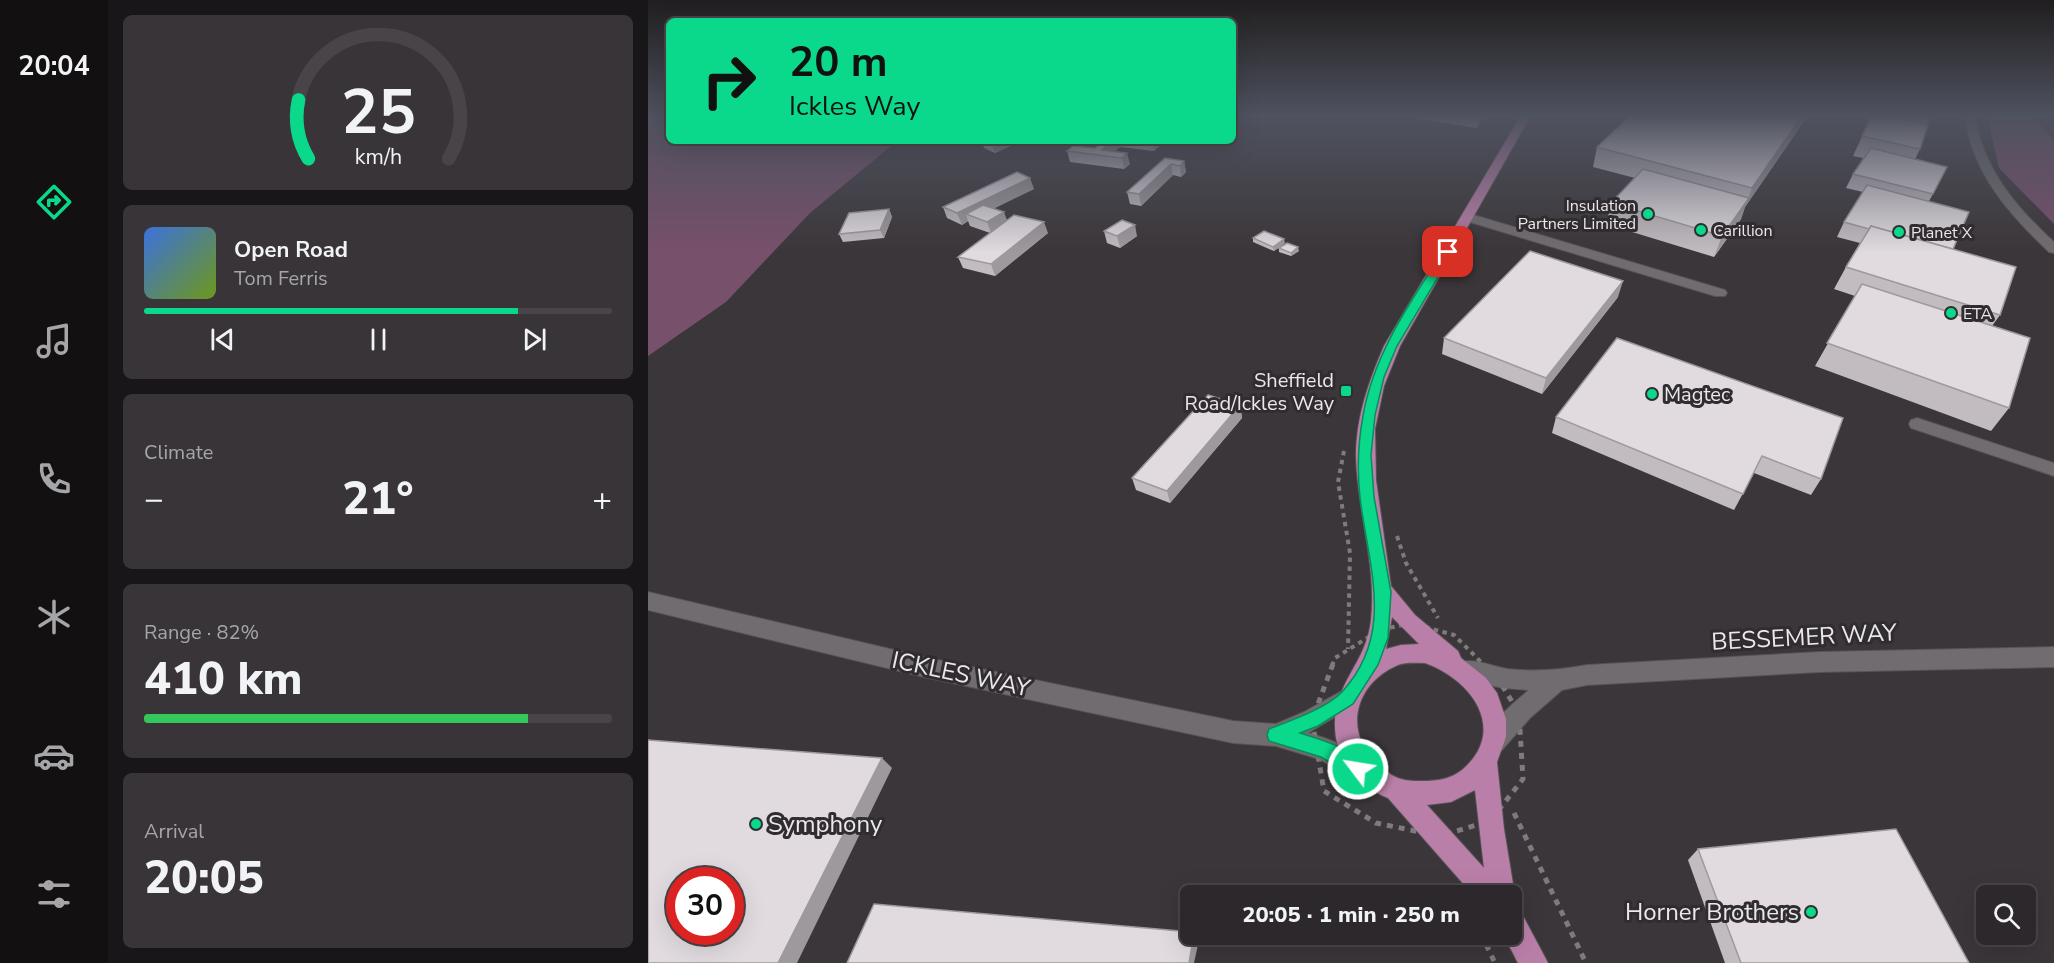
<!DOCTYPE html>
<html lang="en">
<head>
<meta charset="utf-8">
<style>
  :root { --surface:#2c282b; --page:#383437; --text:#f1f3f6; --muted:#a6a6a9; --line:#484447; --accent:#0ad98b }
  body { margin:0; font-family:"Nunito Sans",sans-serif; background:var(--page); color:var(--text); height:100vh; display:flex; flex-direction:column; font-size:22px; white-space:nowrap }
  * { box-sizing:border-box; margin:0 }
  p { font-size:20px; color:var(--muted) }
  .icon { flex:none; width:33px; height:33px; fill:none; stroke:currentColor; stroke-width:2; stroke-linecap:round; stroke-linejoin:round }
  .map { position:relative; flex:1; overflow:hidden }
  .side { display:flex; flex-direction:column; gap:15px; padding:15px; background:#181618; width:540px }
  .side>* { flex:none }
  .top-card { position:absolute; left:18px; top:18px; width:570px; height:126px; border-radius:9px; box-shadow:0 6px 24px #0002,0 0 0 2px var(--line); background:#0ad98b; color:#111; overflow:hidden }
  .fabs { position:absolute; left:1328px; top:885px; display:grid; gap:12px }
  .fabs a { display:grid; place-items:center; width:60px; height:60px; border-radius:9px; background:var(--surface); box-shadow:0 6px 24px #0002,0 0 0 2px var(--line); font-size:30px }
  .speed { position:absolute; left:18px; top:867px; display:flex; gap:12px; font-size:30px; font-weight:700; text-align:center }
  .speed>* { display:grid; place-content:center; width:78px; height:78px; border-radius:50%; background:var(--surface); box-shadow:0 6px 24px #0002,0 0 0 2px var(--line); line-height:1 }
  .speed .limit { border:9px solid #d22; background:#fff; color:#111 }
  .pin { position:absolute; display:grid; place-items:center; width:51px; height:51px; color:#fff; margin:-26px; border-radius:12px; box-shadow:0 3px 9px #0006 }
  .me { position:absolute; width:66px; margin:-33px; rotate:301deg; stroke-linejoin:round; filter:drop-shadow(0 0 4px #0008) }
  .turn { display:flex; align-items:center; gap:21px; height:126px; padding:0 24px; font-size:27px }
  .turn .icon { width:78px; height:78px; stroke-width:2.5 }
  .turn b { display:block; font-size:42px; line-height:51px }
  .big { font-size:45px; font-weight:800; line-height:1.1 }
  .side .widget { flex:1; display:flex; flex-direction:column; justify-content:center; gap:9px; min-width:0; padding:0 21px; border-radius:9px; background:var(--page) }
  .side .dial { align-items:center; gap:0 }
  .dial svg { height:156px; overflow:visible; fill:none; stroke:var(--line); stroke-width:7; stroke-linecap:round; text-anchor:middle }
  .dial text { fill:var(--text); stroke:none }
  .song { display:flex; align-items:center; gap:18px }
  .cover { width:72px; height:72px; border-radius:9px; background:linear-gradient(135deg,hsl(220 70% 55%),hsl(80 70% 35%)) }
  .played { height:6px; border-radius:3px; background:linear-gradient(90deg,var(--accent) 80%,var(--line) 80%) }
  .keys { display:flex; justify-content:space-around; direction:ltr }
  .heat { display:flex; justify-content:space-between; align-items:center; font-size:33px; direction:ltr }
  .charge { height:9px; border-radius:4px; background:linear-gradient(90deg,#34c759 82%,var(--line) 0) }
  .trip { position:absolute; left:532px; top:885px; width:342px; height:60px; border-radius:9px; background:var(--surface); box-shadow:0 6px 24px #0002,0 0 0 2px var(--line); font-weight:800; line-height:60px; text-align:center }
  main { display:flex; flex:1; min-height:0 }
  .dock { display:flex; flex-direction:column; width:108px; justify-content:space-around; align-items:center; background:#121011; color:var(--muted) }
  .dock .icon { width:42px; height:42px }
  .dock .current { color:var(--accent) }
  .dock b { font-size:27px; color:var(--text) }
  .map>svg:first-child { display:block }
  .green { fill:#77506b }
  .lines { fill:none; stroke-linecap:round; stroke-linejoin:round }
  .street-casing { stroke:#565354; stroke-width:2 }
  .primary-casing { stroke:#565354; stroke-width:2 }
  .path-far1 { stroke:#7e7a7d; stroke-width:4; stroke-dasharray:4.5 4.5; stroke-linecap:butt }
  .path { stroke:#7e7a7d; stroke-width:5; stroke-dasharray:6 6; stroke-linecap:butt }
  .street { fill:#716c6f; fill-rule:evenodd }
  .primary { fill:#ba7fa9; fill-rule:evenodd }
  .wall { fill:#c2bcc0 }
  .shaded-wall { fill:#9e999c }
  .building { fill:#e1dbdf; stroke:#9e999c; stroke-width:1.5; fill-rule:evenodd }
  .route { fill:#0ad98b; stroke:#068d5a; stroke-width:1.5 }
  .poi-dot { fill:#0ad98b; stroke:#302c2f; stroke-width:2 }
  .labels { text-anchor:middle; stroke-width:6; stroke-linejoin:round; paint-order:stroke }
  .far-poi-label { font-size:16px; fill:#eae8e9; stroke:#302c2f; text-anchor:start }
  .poi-label { font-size:20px; fill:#eae8e9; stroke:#302c2f; text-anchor:end }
  .near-street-label { font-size:24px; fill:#eae8e9; stroke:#302c2f }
  .near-poi-label { font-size:24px; fill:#eae8e9; stroke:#302c2f; text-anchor:start }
</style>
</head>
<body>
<main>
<nav class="dock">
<b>20:04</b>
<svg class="icon current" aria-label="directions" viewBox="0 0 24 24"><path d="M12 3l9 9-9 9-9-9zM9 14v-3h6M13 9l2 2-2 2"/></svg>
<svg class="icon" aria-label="music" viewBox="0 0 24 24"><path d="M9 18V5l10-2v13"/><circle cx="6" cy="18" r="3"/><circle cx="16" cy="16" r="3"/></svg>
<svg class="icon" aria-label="phone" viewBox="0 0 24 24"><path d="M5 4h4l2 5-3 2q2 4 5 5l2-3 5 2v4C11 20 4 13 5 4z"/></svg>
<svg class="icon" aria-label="climate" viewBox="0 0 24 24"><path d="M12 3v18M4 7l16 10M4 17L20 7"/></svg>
<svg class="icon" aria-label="car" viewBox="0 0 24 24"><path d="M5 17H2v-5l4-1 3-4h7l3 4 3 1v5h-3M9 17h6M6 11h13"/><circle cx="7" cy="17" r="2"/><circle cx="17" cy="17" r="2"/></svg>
<svg class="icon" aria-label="filters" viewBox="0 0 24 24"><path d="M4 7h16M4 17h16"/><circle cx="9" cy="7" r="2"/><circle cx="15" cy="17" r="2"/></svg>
</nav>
<section class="side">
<div class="widget dial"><svg viewBox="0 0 100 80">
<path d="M14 69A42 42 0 1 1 86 69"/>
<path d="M14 69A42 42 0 0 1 9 39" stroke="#0ad98b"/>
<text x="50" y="56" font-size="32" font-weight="700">25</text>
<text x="50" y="72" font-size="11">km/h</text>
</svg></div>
<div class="widget">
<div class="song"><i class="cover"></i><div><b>Open Road</b><p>Tom Ferris</p></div></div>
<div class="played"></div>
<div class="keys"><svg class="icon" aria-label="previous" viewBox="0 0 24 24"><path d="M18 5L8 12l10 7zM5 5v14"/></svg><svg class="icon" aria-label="pause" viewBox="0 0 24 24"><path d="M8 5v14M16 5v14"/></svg><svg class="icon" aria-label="next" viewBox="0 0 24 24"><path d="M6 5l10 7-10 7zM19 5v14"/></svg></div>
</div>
<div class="widget"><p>Climate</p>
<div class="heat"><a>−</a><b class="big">21°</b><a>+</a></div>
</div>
<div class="widget"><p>Range · 82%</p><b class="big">410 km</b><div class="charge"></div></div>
<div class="widget"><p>Arrival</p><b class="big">20:05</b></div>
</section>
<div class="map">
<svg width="1406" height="963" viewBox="0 0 1406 963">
  <rect width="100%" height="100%" fill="#3b3639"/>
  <!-- green -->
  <g class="green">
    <polygon points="0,117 21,117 21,141 249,141 162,213 78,302 0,356"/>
    <polygon points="1339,117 1385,117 1406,140 1406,224 1351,168"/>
  </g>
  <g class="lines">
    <defs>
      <g id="street">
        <path d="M 1317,117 L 1327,117 C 1336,170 1368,207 1406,242 L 1406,253 L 1401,252 C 1361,214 1325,174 1317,117 Z"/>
        <polygon points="819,213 1077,290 1079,293 1077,296 1067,296 815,220 813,217 815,214"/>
        <polygon points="1269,418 1406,463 1406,476 1263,428 1261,424 1263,420"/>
        <path d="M 0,592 L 276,657 L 585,721 L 628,724 L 656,712 L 699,688 L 707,691 L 710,698 L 707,705 L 660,733 C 680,738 721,754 729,773 L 726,781 L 717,785 L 671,759 L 628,746 L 585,743 L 276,677 L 0,610 Z"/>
        <path d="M 1406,647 L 1406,667 L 1172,672 L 939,685 L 914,690 L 882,718 L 854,750 L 846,753 L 838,750 L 834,742 C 843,722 864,704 881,690 C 857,689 833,685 810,677 L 807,670 L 810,663 C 826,657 844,667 860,669 C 887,672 912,670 939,665 L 1172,652 Z"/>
      </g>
      <g id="primary">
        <path d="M 872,117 L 882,117 L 752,346 L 736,386 L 727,429 L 728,480 L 743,586 L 767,615 L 810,651 L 813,658 L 838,678 L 849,693 L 858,719 L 858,737 L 849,762 L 856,829 L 867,896 L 864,904 L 864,896 L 826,896 L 740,798 C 715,788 693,766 688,738 C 680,685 718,668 723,620 C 729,565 709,510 708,456 C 708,417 721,381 736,346 ZM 744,617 L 771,644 L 753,645 L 738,649 ZM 777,663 C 823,679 861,730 814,770 C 803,779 789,781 775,781 C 769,781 762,781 757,780 C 746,778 737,771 730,764 C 694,732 707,683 750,665 C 758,662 768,663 777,663 ZM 827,790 L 836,868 L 779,805 L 803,802 Z"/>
        <polygon points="864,910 874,914 900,963 870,963 855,934 864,934"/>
      </g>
    </defs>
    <!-- street casing -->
    <use href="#street" class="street-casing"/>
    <!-- primary casing -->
    <use href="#primary" class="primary-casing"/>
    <!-- path-far1 -->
    <g class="path-far1">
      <polyline points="696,451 690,482 702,553 700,649"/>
      <polyline points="749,536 758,563 790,618"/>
      <polyline points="684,666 687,658 732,630 763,623 806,635 837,666"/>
    </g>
    <!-- path -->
    <g class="path">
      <polyline points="685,664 664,720 676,791 728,823 792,836 842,821 875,779 871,713 849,677 836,664"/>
      <polyline points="866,813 938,963"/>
      <polyline points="833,934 847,963"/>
    </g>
    <!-- street -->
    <use href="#street" class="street"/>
    <!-- primary -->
    <use href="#primary" class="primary"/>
  </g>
  <!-- wall -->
  <g class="wall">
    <polygon points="771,117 835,117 829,128 771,119"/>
    <polygon points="981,117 1159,117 1097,207 1093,219 1066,257 958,224 963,203 987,178 945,167 949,147"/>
    <polygon points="1223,117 1272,149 1267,159 1285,194 1281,201 1305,249 1352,315 1344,326 1361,408 1343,431 1167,366 1207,296 1186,289 1198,267 1212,243 1189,237 1196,222 1215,192 1198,188 1205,174 1215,158 1205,156"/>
    <polygon points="333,141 373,141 347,153 336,148"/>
    <polygon points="455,141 516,141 516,142 506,151 472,147 467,151 482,164 476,169 422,162 419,151 447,148"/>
    <polygon points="517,158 536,161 538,172 533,177 525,175 493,206 482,204 479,192"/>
    <polygon points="386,189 346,208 359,220 400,233 347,276 315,268 310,257 342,233 322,226 320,221 314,225 299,218 295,207"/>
    <polygon points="241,209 244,217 236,238 195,242 191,234"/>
    <polygon points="456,231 489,236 472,248 459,243"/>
    <polygon points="605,238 637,243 626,251 605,242"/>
    <polygon points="631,248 651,251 643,256 631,252"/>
    <polygon points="970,297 894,394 794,354 796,338"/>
    <polygon points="969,338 1173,479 1163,495 1106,473 1086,510 904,433 908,417"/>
    <polygon points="592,405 594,418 522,503 488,490 484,478"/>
    <polygon points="1050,849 1321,963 1077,963 1040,860"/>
  </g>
  <!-- shaded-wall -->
  <g class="shaded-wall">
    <polygon points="830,117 835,117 829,128"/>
    <polygon points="1153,117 1159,117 1097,207 1093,219 1066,257 1074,236 1100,199 1104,188"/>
    <polygon points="354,141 373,141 347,153 344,145"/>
    <polygon points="464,141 470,141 472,147 461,156 454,150"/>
    <polygon points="504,141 516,141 516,142 506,151"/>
    <polygon points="479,153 482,164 476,169 474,158"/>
    <polygon points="536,161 538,172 533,177 532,166"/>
    <polygon points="523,164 525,175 493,206 491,194"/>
    <polygon points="382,178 386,189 327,218 318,214 320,221 314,225 309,213"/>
    <polygon points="241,209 244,217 236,238 232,230"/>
    <polygon points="356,212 360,223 343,233 339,222"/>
    <polygon points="396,222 400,233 347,276 343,264"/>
    <polygon points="487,225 489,236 472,248 469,236"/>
    <polygon points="636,239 637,243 626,251 625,247"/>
    <polygon points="650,247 651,251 643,256 643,253"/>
    <polygon points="975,281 970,297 894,394 898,378"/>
    <polygon points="592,405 594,418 522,503 519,491"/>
    <polygon points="234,758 244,768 149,963 130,963"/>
    <polygon points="546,934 548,934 551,940 546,963 541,963"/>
  </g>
  <!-- building -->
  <g class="building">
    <polygon points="981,117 1153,117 1104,188 949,147"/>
    <polygon points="1223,117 1246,117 1280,125 1272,149 1214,136"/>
    <polygon points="1246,117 1282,117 1279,124"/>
    <polygon points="334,141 354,141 344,145"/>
    <polygon points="455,141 464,141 454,150 479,153 474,158 419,151 425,146 447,148"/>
    <polygon points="1223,148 1299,167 1285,194 1205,174"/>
    <polygon points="517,158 536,161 532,166 523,164 491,194 479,192"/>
    <polygon points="995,169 1101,198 1074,236 963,203"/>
    <polygon points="369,172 382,178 309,213 295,207"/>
    <polygon points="1219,185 1321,212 1305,249 1223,226 1221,229 1196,222"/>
    <polygon points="335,205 356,212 339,222 318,214"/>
    <polygon points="241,209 232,230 191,234 201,213"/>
    <polygon points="366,215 396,222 343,264 310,257"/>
    <polygon points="474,220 487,225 469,236 456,231"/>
    <polygon points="1223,226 1368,267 1352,315 1198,267"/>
    <polygon points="616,231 636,239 625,247 605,238"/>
    <polygon points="639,243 650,247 643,253 631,248"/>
    <polygon points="882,251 975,281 898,378 796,338"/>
    <polygon points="1214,284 1382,338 1361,408 1179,343"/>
    <polygon points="969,338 1195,418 1173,479 1114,456 1095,494 908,417"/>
    <polygon points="560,395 592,405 519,491 484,478"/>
    <path d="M 0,740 L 234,758 L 130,963 L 0,963 ZM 32,880 L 82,880 L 82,932 L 32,932 Z"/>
    <polygon points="1248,829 1321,963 1093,963 1050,849"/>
    <polygon points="226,904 543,932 543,934 546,934 541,963 199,963"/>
  </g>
  <!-- sky -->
  <linearGradient id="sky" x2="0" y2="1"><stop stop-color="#201e1f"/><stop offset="0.46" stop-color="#4f525f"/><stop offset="1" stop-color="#4f525f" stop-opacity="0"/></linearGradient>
  <rect width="1406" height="252" fill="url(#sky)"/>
  <!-- route -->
  <path class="route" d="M 796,250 L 805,252 L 749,346 L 736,377 L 727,415 L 723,455 L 726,497 L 743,592 L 740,638 L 730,665 L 705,704 L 670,726 L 652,733 C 671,739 711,750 719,769 L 716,775 L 710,778 L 673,757 L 621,741 L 619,735 L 621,729 C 642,721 679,708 694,692 C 748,633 720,566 712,497 C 709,470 710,443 715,416 C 725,355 763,301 796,250 Z"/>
  <!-- markers -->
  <g class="poi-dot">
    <circle cx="1000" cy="214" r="6"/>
    <circle cx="1053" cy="230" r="6"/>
    <circle cx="1251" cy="232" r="6"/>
    <circle cx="1303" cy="313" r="6"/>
    <rect x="692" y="385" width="12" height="12" rx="3"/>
    <circle cx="1004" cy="394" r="6"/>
    <circle cx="108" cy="824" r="6"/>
    <circle cx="1163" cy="912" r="6"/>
  </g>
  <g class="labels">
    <!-- far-poi labels -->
    <g class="far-poi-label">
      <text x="988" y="211" text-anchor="end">Insulation<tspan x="988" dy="18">Partners Limited</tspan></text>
      <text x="1065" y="236">Carillion</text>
      <text x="1263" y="238">Planet X</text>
      <text x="1315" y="319">ETA</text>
    </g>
    <!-- poi labels -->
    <g class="poi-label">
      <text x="686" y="387">Sheffield<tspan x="686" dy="23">Road/Ickles Way</tspan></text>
      <text x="1016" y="401" text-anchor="start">Magtec</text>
    </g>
    <!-- near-street labels -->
    <g class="near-street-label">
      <text transform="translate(1156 637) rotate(-3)" y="8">BESSEMER WAY</text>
      <text transform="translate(313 674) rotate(12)" y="8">ICKLES WAY</text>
    </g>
    <!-- near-poi labels -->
    <g class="near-poi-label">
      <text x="120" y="832">Symphony</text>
      <text x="1151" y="920" text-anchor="end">Horner Brothers</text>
    </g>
  </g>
</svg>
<div class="fabs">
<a><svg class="icon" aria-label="search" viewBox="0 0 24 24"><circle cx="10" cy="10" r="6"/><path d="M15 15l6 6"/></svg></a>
</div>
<div class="speed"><div class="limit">30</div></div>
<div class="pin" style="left:800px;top:252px;background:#d93025"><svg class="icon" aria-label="arrive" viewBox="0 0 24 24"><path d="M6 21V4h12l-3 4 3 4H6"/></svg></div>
<svg class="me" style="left:710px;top:769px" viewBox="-20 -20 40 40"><circle r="17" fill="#0ad98b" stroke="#fff" stroke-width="3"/><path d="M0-11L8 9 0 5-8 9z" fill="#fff"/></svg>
<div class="trip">20:05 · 1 min · 250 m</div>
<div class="top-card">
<div class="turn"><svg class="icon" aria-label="right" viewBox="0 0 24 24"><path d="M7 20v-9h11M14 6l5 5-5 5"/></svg><div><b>20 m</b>Ickles Way</div></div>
</div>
</div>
</main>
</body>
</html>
